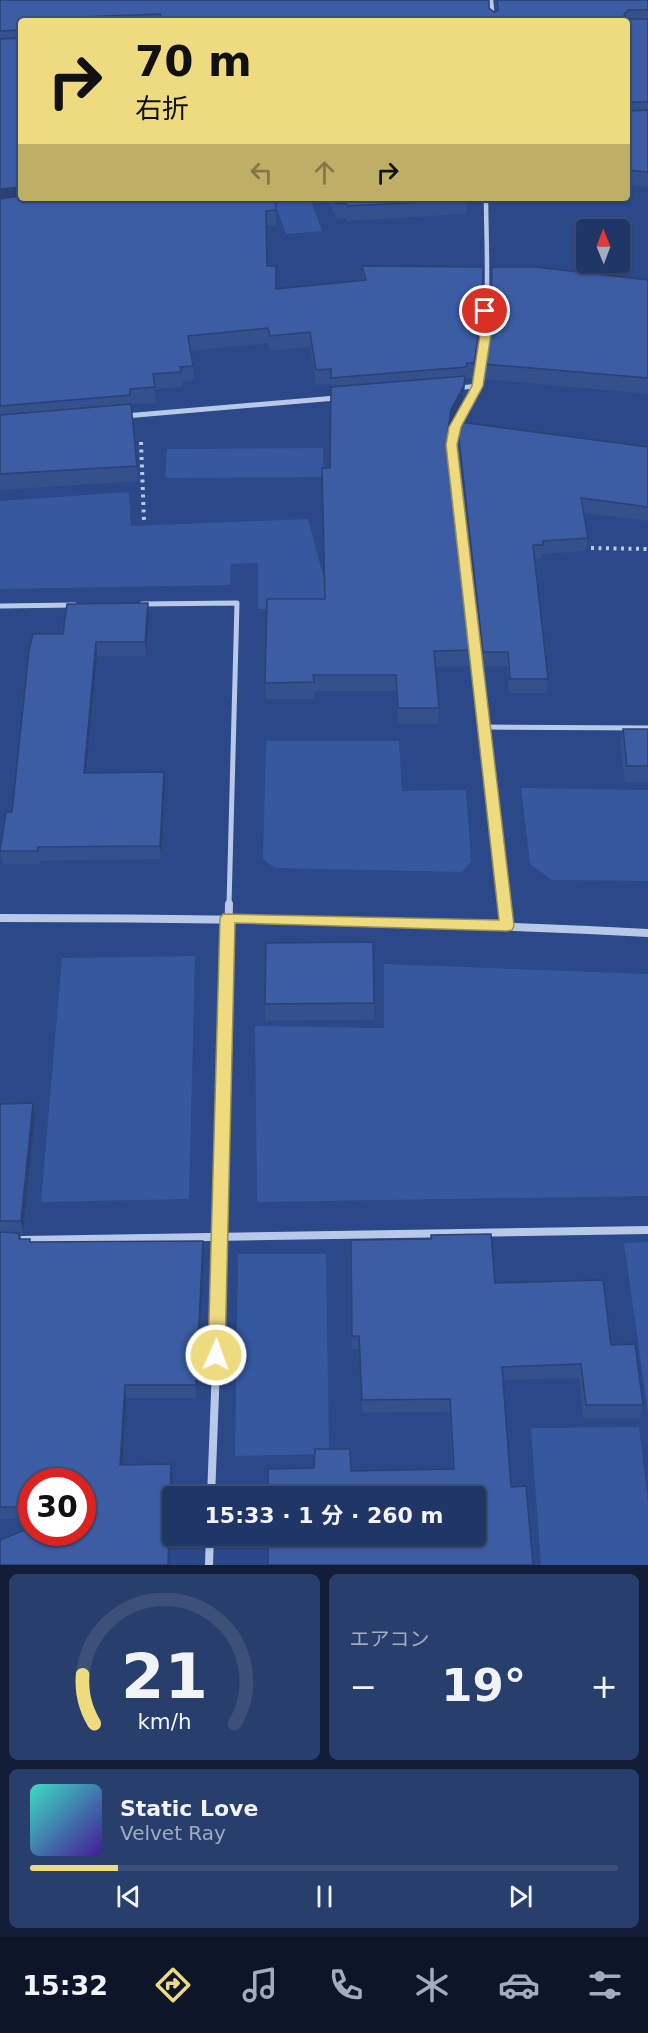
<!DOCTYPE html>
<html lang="ja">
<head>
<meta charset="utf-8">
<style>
  :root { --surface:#203666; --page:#283e6c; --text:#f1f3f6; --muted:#a2abbf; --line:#3d507a; --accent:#eedb80 }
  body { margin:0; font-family:"DejaVu Sans","Noto Sans JP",sans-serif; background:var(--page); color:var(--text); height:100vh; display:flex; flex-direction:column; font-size:22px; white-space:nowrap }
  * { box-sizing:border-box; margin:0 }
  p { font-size:20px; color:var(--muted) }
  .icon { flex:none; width:33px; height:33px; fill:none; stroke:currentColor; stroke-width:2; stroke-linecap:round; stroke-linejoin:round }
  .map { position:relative; height:1565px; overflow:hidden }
  .details { display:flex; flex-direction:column; gap:9px; padding:9px; background:#121e38; flex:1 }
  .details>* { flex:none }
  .top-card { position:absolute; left:18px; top:18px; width:612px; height:183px; border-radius:6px; box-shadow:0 2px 4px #0004,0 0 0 2px var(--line); background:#eedb80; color:#111; overflow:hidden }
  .needle { width:39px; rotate:359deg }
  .controls { position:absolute; left:576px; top:219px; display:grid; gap:12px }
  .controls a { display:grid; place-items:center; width:54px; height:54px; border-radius:6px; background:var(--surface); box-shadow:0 2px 4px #0004,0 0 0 2px var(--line); font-size:30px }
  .speed { position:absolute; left:18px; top:1468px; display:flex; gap:12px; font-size:30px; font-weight:700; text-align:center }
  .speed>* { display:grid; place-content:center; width:78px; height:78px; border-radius:50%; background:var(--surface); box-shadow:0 2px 4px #0004,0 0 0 2px var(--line); line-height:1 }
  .speed .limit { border:9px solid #d22; background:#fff; color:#111 }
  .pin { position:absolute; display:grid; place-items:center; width:51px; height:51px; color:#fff; margin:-26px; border:3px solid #fff; border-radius:50%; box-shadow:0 2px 6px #0007 }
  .me { position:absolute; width:66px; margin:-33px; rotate:2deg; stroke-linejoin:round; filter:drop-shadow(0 0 4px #0008) }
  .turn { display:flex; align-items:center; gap:21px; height:126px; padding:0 18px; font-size:27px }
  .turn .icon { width:78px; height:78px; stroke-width:2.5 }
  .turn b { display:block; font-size:42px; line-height:51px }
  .lanes { display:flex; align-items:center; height:57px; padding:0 18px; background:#0003; justify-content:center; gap:30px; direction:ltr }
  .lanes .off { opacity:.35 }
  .big { font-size:45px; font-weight:700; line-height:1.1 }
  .details .widget { flex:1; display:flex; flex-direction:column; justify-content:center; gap:9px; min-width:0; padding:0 21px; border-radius:9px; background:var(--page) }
  .details .dial { align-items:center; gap:0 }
  .dial svg { height:156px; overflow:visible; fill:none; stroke:var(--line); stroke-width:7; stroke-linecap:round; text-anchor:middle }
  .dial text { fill:var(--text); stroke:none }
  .song { display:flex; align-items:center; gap:18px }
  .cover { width:72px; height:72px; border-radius:9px; background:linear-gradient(135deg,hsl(170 70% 55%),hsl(260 70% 35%)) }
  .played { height:6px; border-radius:3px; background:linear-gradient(90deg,var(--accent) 15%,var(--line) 15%) }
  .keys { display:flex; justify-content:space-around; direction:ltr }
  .heat { display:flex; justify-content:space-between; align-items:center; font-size:33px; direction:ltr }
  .details .tiles { flex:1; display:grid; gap:9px; grid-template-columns:1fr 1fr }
  .widget:last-child { grid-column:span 2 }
  .trip { position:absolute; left:162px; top:1486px; width:324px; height:60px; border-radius:6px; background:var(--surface); box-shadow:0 2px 4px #0004,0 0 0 2px var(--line); font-weight:700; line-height:60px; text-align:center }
  .tab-bar { display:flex; height:96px; justify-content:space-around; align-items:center; background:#0d1629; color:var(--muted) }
  .tab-bar .icon { width:42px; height:42px }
  .tab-bar .selected { color:var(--accent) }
  .tab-bar b { font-size:27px; color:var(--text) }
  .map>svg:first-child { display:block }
  .green { fill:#36589f }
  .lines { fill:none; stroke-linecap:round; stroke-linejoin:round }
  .path { stroke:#b8c8e8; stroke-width:4; stroke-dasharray:3 4.5; stroke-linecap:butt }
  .street-far2 { stroke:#b8c8e8; stroke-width:4.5 }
  .street-far1 { stroke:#b8c8e8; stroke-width:5 }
  .street { stroke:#b8c8e8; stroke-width:8 }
  .wall { fill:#34508d }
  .shaded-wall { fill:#2a4173 }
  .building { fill:#3c5da4; stroke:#2a4173; stroke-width:1.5 }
  .route { fill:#eedb80; stroke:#9b8e53; stroke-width:1.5 }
</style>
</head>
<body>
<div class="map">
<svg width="648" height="1565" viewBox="0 0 648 1565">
  <rect width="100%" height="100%" fill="#2b4888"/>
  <!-- green -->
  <g class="green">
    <polygon points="273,198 310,198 322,231 286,234"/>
    <polygon points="323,448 324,477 165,478 167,449"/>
    <polygon points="129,492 131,526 308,519 332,609 258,609 258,563 231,564 230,585 0,589 0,501"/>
    <polygon points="266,741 399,741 402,791 466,790 471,862 462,872 275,868 263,859"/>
    <polygon points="521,788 648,790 648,881 552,880 530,864"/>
    <polygon points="195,956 189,1199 41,1202 62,958"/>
    <polygon points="384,964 648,974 648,1196 257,1202 255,1026 384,1028"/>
    <polygon points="648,1242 648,1412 624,1243"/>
    <polygon points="238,1254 326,1254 329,1454 235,1456"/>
    <polygon points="639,1427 648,1503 648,1565 541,1565 531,1428"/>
  </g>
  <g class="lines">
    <!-- path -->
    <g class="path">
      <polyline points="141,442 144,521"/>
      <polyline points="591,548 648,549"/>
    </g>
    <!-- street-far2 -->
    <g class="street-far2">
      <polyline points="491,0 493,21"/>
      <polyline points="457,388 477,386"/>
      <path d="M 472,395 C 493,356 486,245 486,198"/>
    </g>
    <!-- street-far1 -->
    <g class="street-far1">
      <polyline points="473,393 455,427 452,445 505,905"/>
      <polyline points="125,416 336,398"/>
      <polyline points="142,604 237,603 229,905"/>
      <polyline points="0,606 75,605"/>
      <polyline points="484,727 648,728"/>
    </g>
    <!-- street -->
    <g class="street">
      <polyline points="504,904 507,926"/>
      <path d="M 0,918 C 216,918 432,922 648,933"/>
      <polyline points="22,1240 648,1230"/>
      <polyline points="211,1497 221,1237 229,904"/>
      <polyline points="209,1565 210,1536"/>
    </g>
  </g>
  <!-- wall -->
  <g class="wall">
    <polygon points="0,0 489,8 494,12 496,10 495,0 648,0 648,187 627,185 627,21 21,21 21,198 276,198 276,225 266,225 267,266 276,289 362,281 362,266 482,312 481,328 473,378 466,378 463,401 450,426 449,436 474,650 473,666 435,667 439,708 438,724 398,724 396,691 314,691 314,699 266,699 265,683 325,599 322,484 330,468 331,384 316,385 310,347 270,351 268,343 190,351 193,366 194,381 182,382 182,387 155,389 156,403 131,404 138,481 0,490"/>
    <polygon points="328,198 482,198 482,203 467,203 466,214 346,221 346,218 336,219"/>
    <polygon points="490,198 535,198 535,203 491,203"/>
    <polygon points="492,267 648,280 648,394 483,379 484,364 490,318"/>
    <polygon points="460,422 648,447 648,521 584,513 588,538 586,551 542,554 542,559 534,559 548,679 546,693 509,693 507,666 482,666 457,445 458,431"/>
    <polygon points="148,603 149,616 146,656 97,656 87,773 165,786 161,859 40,861 40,864 3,864 0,851 12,812 63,634"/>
    <polygon points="623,729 648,729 648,783 625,782 620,745"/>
    <polygon points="374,1003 374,1020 265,1021 265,1004"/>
    <polygon points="0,1104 35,1117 23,1234 20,1234 21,1239 30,1242 203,1241 204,1254 197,1398 126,1398 123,1465 173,1477 170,1565 0,1565 82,1533 82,1482 32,1482 32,1519 0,1519"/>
    <polygon points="350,1253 495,1283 611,1345 643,1405 640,1418 583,1418 579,1378 503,1380 511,1487 533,1565 351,1471 452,1469 449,1412 362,1413 359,1349 352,1349"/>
  </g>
  <!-- shaded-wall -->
  <g class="shaded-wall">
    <polygon points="21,187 21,198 0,204 0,189"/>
    <polygon points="482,312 481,328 473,378 474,363"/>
    <polygon points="465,376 463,401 450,426 447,446 448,430 451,410"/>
    <polygon points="148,603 149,616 146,656 145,642"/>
    <polygon points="96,642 97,656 85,787 84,773"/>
    <polygon points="164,772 165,786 161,859 160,846"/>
    <polygon points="33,1103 35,1117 23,1234 21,1221"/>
    <polygon points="203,1241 204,1254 197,1398 196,1385"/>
    <polygon points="125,1385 126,1398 122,1477 120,1465"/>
    <polygon points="171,1464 173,1477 170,1565 168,1565"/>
  </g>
  <!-- building -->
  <g class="building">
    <polygon points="0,0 489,0 489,8 494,12 498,10 497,0 648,0 648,10 628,10 624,15 628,19 648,19 648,102 628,102 627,104 627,21 169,21 169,18 161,18 160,14 82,17 81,21 21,21 21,31 20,30 0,31"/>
    <polygon points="21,37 21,187 0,189 0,39 20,38"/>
    <polygon points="627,107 629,111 648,110 648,172 627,170"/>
    <polygon points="21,196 21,198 276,198 276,210 266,211 267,266 276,266 276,289 366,280 362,266 483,267 482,312 474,363 467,363 466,367 331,378 331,369 316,370 310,332 270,336 268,328 188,336 193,366 180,367 181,372 153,374 155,387 130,389 130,395 0,406 0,199"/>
    <polygon points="333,198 466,198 467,200 347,206 346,203 336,204"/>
    <polygon points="492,267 535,267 648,280 648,378 484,364 491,313"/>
    <polygon points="465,376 464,385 451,410 448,430 474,650 434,651 439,708 398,708 396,675 313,675 314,682 265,683 267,599 325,599 322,468 330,468 331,387"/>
    <polygon points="131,404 137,466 0,474 0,415"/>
    <polygon points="460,419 460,422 648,447 648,507 581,498 588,538 543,541 543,545 533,545 548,679 510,679 508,652 483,652 458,431"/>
    <polygon points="148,603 145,642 96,642 84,773 164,772 160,846 38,847 38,851 0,851 6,812 12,812 29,650 33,634 63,634 67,604"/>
    <polygon points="623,729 648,729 648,766 627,766"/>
    <polygon points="373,942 374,1003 265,1004 266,943"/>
    <polygon points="33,1103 21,1221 0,1221 0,1104"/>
    <polygon points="0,1232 19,1233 19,1239 30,1239 30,1242 203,1241 196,1385 125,1385 120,1465 171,1464 168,1565 0,1565 0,1540 32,1527 32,1533 82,1533 82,1482 32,1482 32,1507 0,1507"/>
    <polygon points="491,1234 495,1283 603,1280 611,1345 635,1344 643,1405 586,1405 581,1364 502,1367 511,1487 526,1486 533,1565 268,1565 268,1536 476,1536 476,1497 268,1497 268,1469 314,1468 315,1449 350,1449 351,1471 454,1469 450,1399 362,1400 359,1336 352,1336 351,1240 431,1239 431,1235"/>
  </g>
  <!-- route -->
  <polygon class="route" points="485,308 491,311 491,334 483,386 461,427 457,445 514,926 512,930 507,931 235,923 225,1355 223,1360 216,1363 210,1360 208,1355 220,918 223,914 499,920 446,445 449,427 472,386 480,334 480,311"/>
</svg>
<div class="controls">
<a><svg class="needle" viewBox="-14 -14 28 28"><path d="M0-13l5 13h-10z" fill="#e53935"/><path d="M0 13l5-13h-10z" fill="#a2abbf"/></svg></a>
</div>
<div class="speed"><div class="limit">30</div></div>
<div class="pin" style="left:485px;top:311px;background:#d93025"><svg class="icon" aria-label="arrive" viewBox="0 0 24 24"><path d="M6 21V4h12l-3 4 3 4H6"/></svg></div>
<svg class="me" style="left:216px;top:1355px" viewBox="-20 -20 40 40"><circle r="17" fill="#eedb80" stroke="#fff" stroke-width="3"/><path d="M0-11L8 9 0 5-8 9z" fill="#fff"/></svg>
<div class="trip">15:33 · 1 分 · 260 m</div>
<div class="top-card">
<div class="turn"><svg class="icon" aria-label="right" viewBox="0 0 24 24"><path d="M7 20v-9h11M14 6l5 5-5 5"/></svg><div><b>70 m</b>右折</div></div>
<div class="lanes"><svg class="icon off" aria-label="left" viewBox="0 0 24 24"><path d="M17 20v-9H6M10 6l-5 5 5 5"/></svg><svg class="icon off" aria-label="ahead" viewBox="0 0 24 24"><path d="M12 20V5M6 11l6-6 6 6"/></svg><svg class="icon" aria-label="right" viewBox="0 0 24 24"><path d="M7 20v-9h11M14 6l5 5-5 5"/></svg></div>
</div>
</div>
<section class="details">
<div class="tiles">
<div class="widget dial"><svg viewBox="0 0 100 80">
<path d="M14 69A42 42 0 1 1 86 69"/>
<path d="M14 69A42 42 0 0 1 8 44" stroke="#eedb80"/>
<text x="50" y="56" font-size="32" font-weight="700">21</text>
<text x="50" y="72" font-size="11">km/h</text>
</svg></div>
<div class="widget"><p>エアコン</p>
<div class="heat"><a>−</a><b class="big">19°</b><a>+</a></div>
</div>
<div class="widget">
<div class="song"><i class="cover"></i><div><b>Static Love</b><p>Velvet Ray</p></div></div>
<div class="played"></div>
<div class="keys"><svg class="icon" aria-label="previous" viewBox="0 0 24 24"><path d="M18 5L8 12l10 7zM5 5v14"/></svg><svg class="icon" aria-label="pause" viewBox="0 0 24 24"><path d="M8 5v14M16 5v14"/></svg><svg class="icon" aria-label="next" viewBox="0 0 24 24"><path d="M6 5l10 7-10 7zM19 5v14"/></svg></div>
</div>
</div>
</section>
<nav class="tab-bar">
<b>15:32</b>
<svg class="icon selected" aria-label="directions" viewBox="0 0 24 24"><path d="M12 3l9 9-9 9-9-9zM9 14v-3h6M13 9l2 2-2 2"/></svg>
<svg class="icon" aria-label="music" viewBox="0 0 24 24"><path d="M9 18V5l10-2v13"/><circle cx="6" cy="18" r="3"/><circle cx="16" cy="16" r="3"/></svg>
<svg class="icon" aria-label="phone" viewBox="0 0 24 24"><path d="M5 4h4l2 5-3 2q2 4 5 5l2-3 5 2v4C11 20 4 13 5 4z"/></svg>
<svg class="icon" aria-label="climate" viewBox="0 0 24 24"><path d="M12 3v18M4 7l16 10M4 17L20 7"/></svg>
<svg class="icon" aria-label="car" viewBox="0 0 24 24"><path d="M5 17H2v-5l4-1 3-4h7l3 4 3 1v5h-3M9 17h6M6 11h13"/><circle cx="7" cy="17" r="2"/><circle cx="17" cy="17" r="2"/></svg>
<svg class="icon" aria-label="filters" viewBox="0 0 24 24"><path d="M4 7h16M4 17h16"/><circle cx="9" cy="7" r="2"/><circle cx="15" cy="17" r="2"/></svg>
</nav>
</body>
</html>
